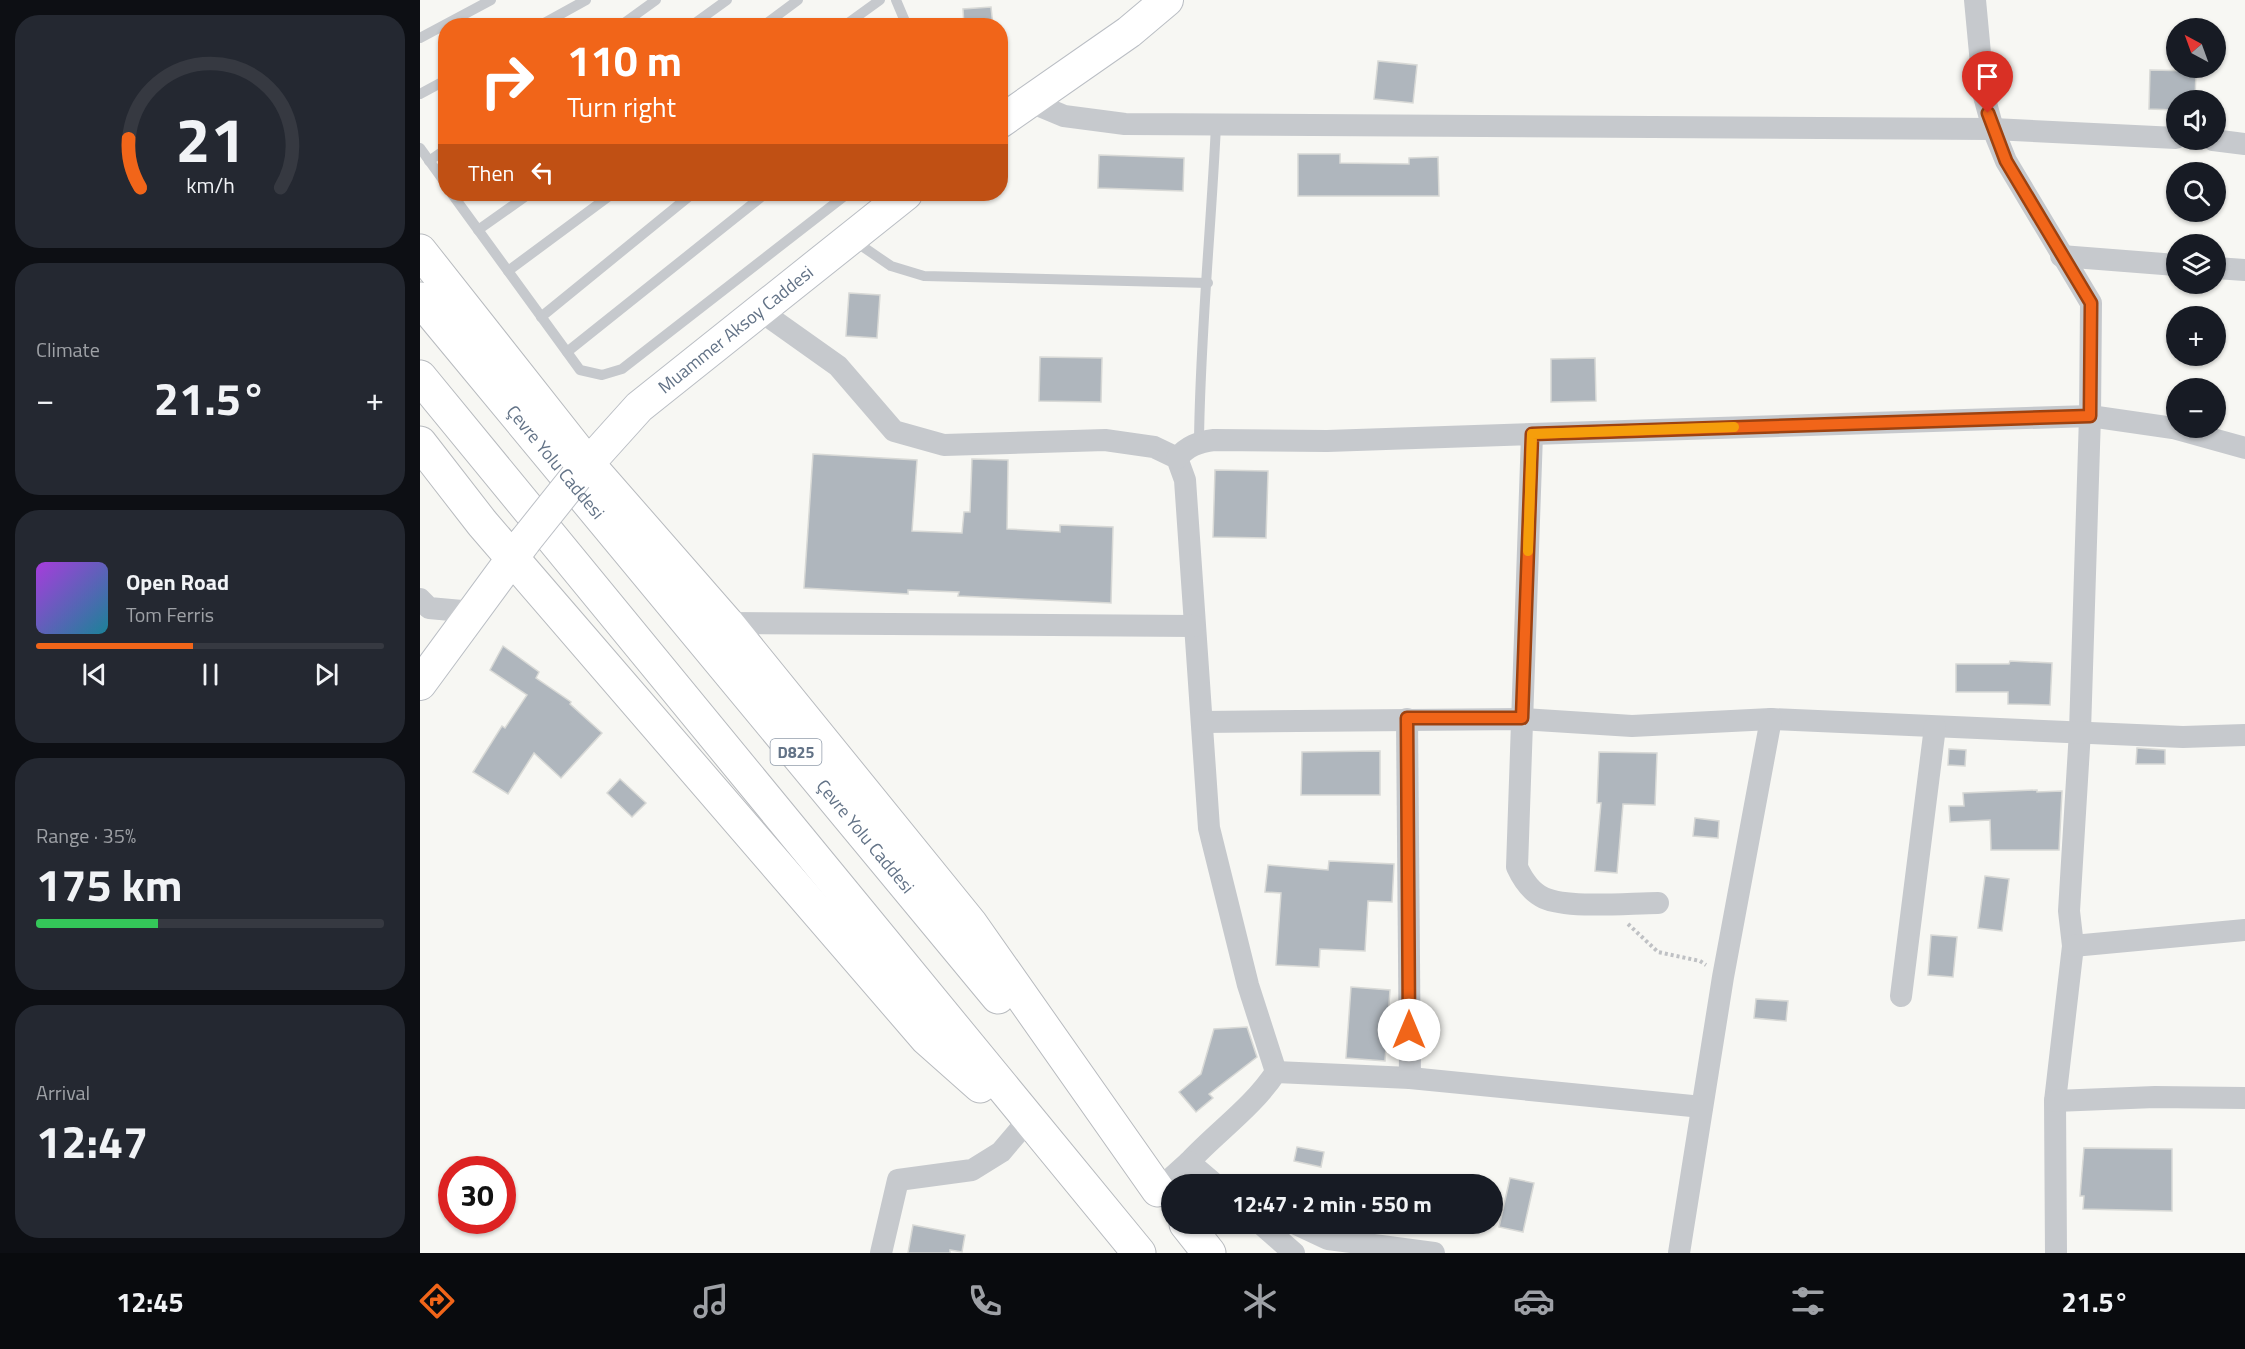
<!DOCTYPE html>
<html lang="en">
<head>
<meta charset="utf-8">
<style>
  :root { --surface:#171b24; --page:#242831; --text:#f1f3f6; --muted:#9ea1a6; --line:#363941; --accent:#f16519 }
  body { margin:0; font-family:"Titillium Web",sans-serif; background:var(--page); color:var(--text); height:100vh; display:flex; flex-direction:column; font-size:22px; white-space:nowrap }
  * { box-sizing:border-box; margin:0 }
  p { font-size:20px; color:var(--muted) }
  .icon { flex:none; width:33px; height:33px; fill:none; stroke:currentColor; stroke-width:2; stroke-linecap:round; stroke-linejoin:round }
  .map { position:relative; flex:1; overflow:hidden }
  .panel { display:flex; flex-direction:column; gap:15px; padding:15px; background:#0d0f14; width:420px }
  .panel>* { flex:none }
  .banner { position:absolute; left:18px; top:18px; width:570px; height:183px; border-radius:24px; box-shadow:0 2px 4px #0004; background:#f16519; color:#fff; overflow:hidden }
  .needle { width:39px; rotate:319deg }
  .controls { position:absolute; left:1746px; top:18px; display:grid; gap:12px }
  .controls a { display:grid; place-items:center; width:60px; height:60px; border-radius:50%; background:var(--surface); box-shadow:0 2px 4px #0004; font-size:30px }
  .speed { position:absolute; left:18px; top:1156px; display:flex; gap:12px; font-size:30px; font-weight:700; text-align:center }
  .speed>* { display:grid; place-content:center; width:78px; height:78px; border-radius:50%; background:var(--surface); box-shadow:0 2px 4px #0004; line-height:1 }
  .speed .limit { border:9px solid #d22; background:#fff; color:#111 }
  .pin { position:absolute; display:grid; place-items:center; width:51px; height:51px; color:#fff; margin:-62px -26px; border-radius:50% 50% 50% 0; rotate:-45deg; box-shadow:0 0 6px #0007 }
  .pin .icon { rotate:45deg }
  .me { position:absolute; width:66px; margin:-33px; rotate:0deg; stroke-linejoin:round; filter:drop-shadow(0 0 4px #0008) }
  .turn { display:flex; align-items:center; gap:21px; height:126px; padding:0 30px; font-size:27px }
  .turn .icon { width:78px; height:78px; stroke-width:2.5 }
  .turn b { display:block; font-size:42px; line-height:51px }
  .then { display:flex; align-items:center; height:57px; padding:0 30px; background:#0003; gap:12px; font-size:22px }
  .big { font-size:45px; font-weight:700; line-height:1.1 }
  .panel .widget { flex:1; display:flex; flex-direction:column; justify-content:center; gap:9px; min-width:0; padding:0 21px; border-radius:24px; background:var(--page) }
  .panel .dial { align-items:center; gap:0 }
  .dial svg { height:156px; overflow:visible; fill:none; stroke:var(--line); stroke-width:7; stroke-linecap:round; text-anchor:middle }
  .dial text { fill:var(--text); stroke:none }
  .song { display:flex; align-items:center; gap:18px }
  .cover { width:72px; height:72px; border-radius:9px; background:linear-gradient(135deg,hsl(280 70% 55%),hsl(190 70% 35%)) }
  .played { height:6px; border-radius:3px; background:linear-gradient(90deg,var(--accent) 45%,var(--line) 45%) }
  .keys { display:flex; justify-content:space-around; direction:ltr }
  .heat { display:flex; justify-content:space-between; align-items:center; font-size:33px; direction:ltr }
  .charge { height:9px; border-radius:4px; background:linear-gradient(90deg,#34c759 35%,var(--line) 0) }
  .trip { position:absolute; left:741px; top:1174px; width:342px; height:60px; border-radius:30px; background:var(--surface); box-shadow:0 2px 4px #0004; font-weight:700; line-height:60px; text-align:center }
  .menu { display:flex; height:96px; justify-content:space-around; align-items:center; background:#090b0e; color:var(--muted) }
  .menu .icon { width:42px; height:42px }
  .menu .on { color:var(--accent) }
  .menu b { font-size:27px; color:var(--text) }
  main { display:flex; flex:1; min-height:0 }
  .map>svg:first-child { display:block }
  .building { fill:#afb6bd; stroke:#d8d9d6; stroke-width:1.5 }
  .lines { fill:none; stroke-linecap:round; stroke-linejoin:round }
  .secondary-casing { stroke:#babec4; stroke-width:34 }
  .highway-casing { stroke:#b8bbbf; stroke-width:35 }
  .path { stroke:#bfc1c4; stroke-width:4; stroke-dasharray:3 3; stroke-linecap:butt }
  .lane { stroke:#c6c9cd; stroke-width:10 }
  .street { stroke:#c6c9cd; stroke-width:22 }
  .secondary { stroke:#fff; stroke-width:32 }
  .highway { stroke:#fff; stroke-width:33 }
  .secondary-bridge-casing { stroke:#babec4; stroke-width:34; stroke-linecap:butt }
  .secondary-bridge { stroke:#fff; stroke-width:32 }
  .route-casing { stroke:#9d4210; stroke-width:15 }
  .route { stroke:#f16519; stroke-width:10 }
  .slow { stroke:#f59e0b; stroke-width:10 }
  .labels { text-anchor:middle; stroke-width:6; stroke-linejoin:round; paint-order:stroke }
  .shield { fill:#fff; stroke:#929dab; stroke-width:1.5 }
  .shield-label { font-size:16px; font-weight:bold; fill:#637387 }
  .street-label { font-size:18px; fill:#637387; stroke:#fff }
</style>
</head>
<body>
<main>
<section class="panel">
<div class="widget dial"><svg viewBox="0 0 100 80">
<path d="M14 69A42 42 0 1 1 86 69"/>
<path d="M14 69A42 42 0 0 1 8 44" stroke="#f16519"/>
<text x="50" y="56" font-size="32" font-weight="700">21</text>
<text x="50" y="72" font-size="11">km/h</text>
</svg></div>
<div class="widget"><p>Climate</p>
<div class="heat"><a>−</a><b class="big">21.5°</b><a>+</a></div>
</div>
<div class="widget">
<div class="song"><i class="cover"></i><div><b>Open Road</b><p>Tom Ferris</p></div></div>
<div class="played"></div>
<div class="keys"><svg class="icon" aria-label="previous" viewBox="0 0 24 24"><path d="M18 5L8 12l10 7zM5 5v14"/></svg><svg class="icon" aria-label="pause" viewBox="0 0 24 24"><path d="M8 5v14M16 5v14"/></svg><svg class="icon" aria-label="next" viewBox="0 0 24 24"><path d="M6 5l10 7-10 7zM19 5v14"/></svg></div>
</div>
<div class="widget"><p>Range · 35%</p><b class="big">175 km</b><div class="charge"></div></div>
<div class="widget"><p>Arrival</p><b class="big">12:47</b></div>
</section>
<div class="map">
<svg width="1825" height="1253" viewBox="0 0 1825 1253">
  <rect width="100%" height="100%" fill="#f7f7f3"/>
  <!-- building -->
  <g class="building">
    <polygon points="571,7 573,26 544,26 543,9"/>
    <polygon points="958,61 997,65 993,103 954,99"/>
    <polygon points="1730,70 1776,71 1775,100 1756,100 1756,110 1729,109"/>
    <polygon points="878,154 920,154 920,163 989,164 989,158 1018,157 1019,196 878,196"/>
    <polygon points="679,155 764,158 763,191 678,188"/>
    <polygon points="429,293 460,295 457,338 426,336"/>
    <polygon points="620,357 682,358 681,402 619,401"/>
    <polygon points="1175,358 1176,401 1131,402 1131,359"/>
    <polygon points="393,454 497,460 492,531 542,533 544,512 550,512 552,459 588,460 587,529 640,532 640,525 693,527 691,603 538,596 539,592 488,590 488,594 384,588"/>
    <polygon points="795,470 848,471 846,538 793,537"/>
    <polygon points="83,646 119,672 116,678 151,702 150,704 182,733 141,778 114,753 88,794 53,772 82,726 85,728 107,695 70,670"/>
    <polygon points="1590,661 1632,663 1630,705 1588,704 1588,692 1536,692 1536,664 1589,664"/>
    <polygon points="1717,748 1745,750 1745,764 1716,764"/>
    <polygon points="1529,749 1546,750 1545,766 1528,765"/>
    <polygon points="960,751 960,795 881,795 882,752"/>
    <polygon points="1179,752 1237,753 1235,805 1203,804 1197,873 1175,871 1181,803 1177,803"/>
    <polygon points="200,779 226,803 212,817 187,793"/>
    <polygon points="1617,790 1617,792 1642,791 1639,850 1571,850 1570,820 1530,822 1529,806 1544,806 1543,793"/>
    <polygon points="1275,818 1299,821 1298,838 1273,836"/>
    <polygon points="909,861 974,864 972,902 948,901 945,951 900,949 899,967 856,965 861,893 845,892 848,865 908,870"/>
    <polygon points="1565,876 1589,879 1582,931 1558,928"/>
    <polygon points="1511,935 1537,937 1533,977 1508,975"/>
    <polygon points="931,987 970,990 965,1061 926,1058"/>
    <polygon points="1336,999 1368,1001 1366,1021 1334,1018"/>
    <polygon points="827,1027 837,1057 789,1094 793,1098 776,1112 759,1092 781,1074 794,1029"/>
    <polygon points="877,1147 904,1152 901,1167 874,1161"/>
    <polygon points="1664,1148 1752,1149 1752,1211 1663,1209 1664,1196 1660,1196"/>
    <polygon points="1090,1178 1114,1183 1103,1232 1079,1227"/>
    <polygon points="493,1225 545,1235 542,1252 530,1250 530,1253 488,1253"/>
  </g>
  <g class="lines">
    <defs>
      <g id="secondary">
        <polyline points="580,122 709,32 747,0"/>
        <path id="s1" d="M 156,477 L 219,407 L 486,194"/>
        <polyline points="0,684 105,541"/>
      </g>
      <g id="highway">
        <polyline points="0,251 168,464 307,623 551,924 738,1190"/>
        <path id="s2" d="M 0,299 L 578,997"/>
        <polyline points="0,377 719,1253"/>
        <polyline points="0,443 62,523 507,1039 560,1086"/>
        <polyline points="766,1224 789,1253"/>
      </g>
    </defs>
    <!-- secondary casing -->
    <use href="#secondary" class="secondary-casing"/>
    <!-- highway casing -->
    <use href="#highway" class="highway-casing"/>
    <!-- path -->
    <polyline class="path" points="1208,924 1238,952 1280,961 1286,965"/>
    <!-- lane -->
    <g class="lane">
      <polyline points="476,0 487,26"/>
      <polyline points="119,26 166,0"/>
      <polyline points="200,26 236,0"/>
      <polyline points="271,26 307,0"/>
      <polyline points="343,26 378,0"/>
      <polyline points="424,26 460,0"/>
      <polyline points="0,38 71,0"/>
      <polyline points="0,94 26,80"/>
      <polyline points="0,148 26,184"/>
      <polyline points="9,161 26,149"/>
      <polyline points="32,194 160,370 182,375 202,369 427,194"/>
      <polyline points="58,230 109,194"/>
      <polyline points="433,240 471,266 504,276 788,283"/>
      <polyline points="88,271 192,194"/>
      <polyline points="121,317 272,194"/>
      <polyline points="147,352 345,194"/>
      <path d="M 779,442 C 780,336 791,231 796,125"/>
    </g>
    <!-- street -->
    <g class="street">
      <polyline points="1555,0 1564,96 1573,129 1586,161 1671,303 1670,416 1660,731 1649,911 1653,946 1635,1101 1636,1253"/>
      <polyline points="608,101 644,116 705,124 1573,129 1756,138"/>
      <polyline points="1793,140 1825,144"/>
      <polyline points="1641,256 1756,265"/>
      <polyline points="1796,268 1825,270"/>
      <path d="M 339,310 L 418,366 L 474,431 L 524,445 L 685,440 L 734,447 L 757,458 L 765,480 L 789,828 L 828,985 L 856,1072 C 833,1107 798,1131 769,1162"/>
      <polyline points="1112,434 1670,416 1753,428 1825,448"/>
      <path d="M 757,458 C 768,446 778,442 794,440 L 907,441 L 1112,434 L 1097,867 C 1103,880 1111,892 1124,898 C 1149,909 1209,903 1238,903"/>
      <polyline points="0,599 9,608 53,612"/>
      <polyline points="307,623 774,626"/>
      <polyline points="987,719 990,1078"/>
      <polyline points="783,722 1102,719 1212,726 1351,719 1763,737 1825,735"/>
      <polyline points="1653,946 1825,930"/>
      <polyline points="1481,996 1515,727"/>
      <polyline points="856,1072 990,1078 1282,1107"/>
      <polyline points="1635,1101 1735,1097 1825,1098"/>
      <polyline points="738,1190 769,1162 796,1185"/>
      <polyline points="841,1224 874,1253"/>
      <polyline points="876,1224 908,1239 1014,1253"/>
      <polyline points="461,1253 478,1180 552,1170 581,1152 604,1125"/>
      <polyline points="1259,1253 1303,977 1351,719"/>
    </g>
    <!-- secondary -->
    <use href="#secondary" class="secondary"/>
    <!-- highway -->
    <use href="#highway" class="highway"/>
    <defs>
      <polyline id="secondary-bridge" points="105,541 156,477"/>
    </defs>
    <!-- secondary-bridge casing -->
    <use href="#secondary-bridge" class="secondary-bridge-casing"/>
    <!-- secondary-bridge -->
    <use href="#secondary-bridge" class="secondary-bridge"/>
  </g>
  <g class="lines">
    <defs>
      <polyline id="route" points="989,1030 987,718 1102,718 1112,434 1670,416 1671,303 1586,161 1568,113"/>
    </defs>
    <!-- route casing -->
    <use href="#route" class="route-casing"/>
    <!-- route -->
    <use href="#route" class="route"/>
    <!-- slow -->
    <polyline class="slow" points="1108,551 1112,434 1314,427"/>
  </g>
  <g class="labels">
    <!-- shield labels -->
    <rect class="shield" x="350.5" y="739" width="51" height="26" rx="4.5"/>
    <g class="shield-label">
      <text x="376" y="758">D825</text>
    </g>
    <!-- street labels -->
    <g class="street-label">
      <text dy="6" stroke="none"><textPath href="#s1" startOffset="218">Muammer Aksoy Caddesi</textPath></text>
      <text dy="6" stroke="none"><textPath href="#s2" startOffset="212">Çevre Yolu Caddesi</textPath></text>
      <text dy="6" stroke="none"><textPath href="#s2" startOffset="698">Çevre Yolu Caddesi</textPath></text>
    </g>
  </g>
</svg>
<div class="controls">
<a><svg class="needle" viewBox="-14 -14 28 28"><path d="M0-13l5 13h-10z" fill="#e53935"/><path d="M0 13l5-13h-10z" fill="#9ea1a6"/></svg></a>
<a><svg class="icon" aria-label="sound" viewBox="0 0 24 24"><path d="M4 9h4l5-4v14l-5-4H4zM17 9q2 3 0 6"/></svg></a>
<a><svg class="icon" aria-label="search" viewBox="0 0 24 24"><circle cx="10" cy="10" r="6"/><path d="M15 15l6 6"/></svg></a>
<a><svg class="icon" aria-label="layers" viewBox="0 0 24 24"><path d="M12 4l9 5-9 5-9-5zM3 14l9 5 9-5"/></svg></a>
<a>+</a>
<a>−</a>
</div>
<div class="speed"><div class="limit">30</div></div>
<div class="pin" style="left:1568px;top:113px;background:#d93025"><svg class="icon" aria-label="arrive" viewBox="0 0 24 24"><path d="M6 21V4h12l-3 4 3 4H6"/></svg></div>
<svg class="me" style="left:989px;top:1030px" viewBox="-20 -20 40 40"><circle r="19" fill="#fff"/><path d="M0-13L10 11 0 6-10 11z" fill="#f16519"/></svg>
<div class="trip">12:47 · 2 min · 550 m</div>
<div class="banner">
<div class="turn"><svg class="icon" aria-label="right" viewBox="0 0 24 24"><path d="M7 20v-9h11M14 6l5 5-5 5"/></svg><div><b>110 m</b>Turn right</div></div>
<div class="then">Then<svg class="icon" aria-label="left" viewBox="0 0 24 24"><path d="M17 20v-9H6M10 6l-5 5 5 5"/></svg></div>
</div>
</div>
</main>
<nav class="menu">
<b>12:45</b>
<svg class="icon on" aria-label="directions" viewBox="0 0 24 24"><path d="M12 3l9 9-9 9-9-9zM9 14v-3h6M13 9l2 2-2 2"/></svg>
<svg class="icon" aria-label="music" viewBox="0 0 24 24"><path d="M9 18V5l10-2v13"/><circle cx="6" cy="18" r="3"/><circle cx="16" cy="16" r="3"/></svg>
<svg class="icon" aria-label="phone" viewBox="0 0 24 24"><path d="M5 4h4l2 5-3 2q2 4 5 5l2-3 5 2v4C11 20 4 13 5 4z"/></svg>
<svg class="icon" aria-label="climate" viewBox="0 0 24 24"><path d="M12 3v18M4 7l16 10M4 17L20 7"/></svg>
<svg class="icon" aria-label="car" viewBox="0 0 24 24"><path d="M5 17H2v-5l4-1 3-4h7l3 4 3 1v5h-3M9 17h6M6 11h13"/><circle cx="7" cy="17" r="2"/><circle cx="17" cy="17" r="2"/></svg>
<svg class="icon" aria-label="filters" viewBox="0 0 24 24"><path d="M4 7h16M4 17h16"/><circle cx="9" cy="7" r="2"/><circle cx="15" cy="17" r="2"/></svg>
<b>21.5°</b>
</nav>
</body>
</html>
